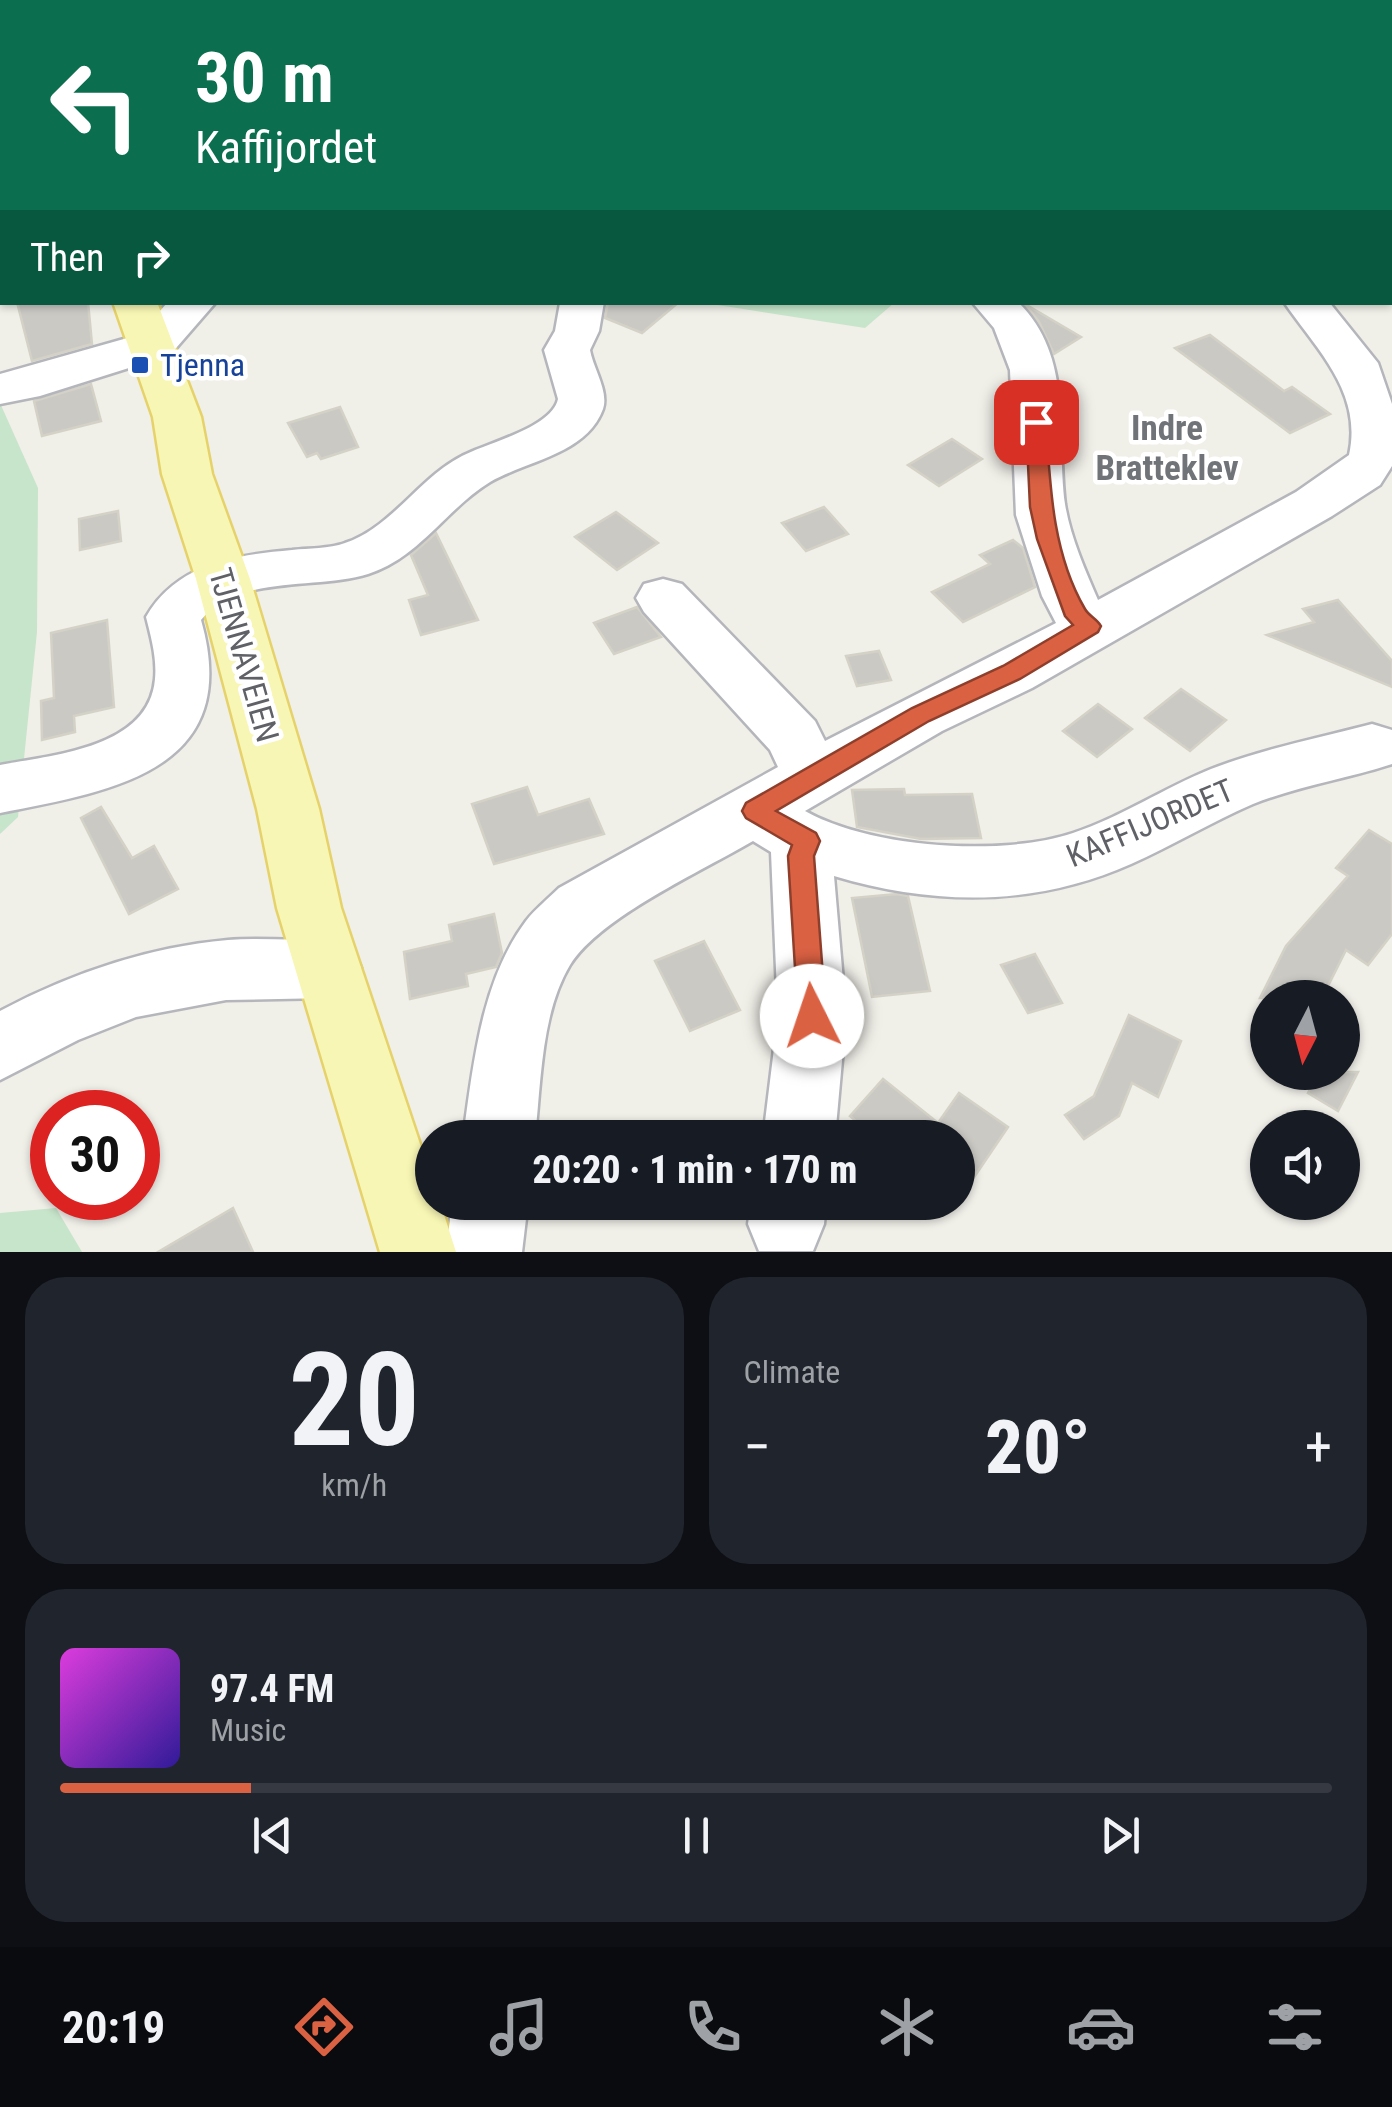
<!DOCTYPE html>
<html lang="en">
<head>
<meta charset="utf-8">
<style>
  :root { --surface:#171b24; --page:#20242c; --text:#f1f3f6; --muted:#9ea1a6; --line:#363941; --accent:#db6143 }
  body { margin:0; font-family:"Roboto Condensed",sans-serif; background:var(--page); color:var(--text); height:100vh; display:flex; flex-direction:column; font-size:38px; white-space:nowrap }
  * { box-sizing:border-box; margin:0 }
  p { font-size:32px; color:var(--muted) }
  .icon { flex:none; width:55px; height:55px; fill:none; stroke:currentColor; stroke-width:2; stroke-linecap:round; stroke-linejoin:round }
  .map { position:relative; height:1252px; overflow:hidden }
  .side { display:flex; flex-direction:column; gap:25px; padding:25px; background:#0d0f14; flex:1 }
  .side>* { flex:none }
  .hud { position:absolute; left:0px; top:0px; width:1392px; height:305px; box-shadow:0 2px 8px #0004; background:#0b6e4f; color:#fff; overflow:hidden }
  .needle { width:65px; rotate:186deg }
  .buttons { position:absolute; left:1250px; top:980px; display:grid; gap:20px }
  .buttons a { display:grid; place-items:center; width:110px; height:110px; border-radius:50%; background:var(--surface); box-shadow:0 2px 8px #0004; font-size:50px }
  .speed { position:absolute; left:30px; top:1090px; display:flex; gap:20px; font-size:50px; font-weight:700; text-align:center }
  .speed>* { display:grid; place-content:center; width:130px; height:130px; border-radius:50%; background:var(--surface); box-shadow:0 2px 8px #0004; line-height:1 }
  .speed .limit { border:15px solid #d22; background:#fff; color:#111 }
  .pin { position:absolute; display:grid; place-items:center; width:85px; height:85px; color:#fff; margin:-42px; border-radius:20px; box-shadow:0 5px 15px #0006 }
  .me { position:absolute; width:110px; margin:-55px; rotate:356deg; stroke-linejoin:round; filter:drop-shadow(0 0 8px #0008) }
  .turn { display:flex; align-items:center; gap:35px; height:210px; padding:0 30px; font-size:45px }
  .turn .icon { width:130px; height:130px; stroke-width:2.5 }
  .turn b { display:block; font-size:70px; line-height:85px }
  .then { display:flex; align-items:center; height:95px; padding:0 30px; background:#0003; gap:20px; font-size:38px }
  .big { font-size:75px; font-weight:800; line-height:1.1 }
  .side .card { flex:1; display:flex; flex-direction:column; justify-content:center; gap:15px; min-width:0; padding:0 35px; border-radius:40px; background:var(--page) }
  .side .dial { align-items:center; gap:0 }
  .dial b { font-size:130px; line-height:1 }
  .song { display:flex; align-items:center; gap:30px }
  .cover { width:120px; height:120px; border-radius:15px; background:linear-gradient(135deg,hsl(300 70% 55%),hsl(250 70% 35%)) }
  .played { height:10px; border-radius:5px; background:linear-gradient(90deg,var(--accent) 15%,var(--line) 15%) }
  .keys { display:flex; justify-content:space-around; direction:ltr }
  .heat { display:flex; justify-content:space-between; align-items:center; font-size:55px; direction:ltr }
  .side .tiles { flex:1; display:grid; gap:25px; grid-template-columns:1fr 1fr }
  .card:last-child { grid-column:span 2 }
  .trip { position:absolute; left:415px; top:1120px; width:560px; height:100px; border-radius:50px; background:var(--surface); box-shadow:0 2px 8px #0004; font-weight:800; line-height:100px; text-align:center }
  .tab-bar { display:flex; height:160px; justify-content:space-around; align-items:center; background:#090b0e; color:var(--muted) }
  .tab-bar .icon { width:70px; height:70px }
  .tab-bar .active { color:var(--accent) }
  .tab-bar b { font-size:45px; color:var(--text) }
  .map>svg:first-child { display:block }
  .green { fill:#c7e5cb }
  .building { fill:#cbc9c4; stroke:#d4d2c7; stroke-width:2.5 }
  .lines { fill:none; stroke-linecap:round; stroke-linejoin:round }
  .minor-casing { stroke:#b5b6bb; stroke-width:5 }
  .major-casing { stroke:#e6d26b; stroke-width:5 }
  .minor { fill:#fff; fill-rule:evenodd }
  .major { fill:#f8f6b4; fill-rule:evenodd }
  .route { fill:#db6143; stroke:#8e3f2c; stroke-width:2.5 }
  .transit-dot { fill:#1a4fb4; stroke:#fff; stroke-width:4 }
  .labels { text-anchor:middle; stroke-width:9; stroke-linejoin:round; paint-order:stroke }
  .transit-label { font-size:32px; fill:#164399; stroke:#fff; text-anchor:start }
  .street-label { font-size:32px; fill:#5f6167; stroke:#fff }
  .neighbourhood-label { font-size:35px; font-weight:bold; fill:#707378; stroke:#fff }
</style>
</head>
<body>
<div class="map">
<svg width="1392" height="1252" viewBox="0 0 1392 1252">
  <rect width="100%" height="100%" fill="#f0efe8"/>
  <!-- green -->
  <g class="green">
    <polygon points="705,303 894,302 894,303 865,328"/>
    <polygon points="0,403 38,488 37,632 18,817 0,834"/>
    <polygon points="56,1208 82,1252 0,1252 0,1213"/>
  </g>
  <!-- building -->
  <g class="building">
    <polygon points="17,302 88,302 92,344 32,361"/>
    <polygon points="608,302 679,302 642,333 605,318"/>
    <polygon points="1025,304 1081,337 1054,354 1039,322"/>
    <polygon points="1210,335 1284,391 1292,387 1330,414 1290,433 1175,348"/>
    <polygon points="91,384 101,421 42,436 34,401"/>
    <polygon points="340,407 358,447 321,459 317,453 307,457 288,423"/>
    <polygon points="952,439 982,459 939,486 908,465"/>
    <polygon points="824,507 848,534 806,551 782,523"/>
    <polygon points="118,511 121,541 80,550 79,519"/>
    <polygon points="616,512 658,543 617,570 575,537"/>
    <polygon points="436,533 478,620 421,635 409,600 428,595 411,555"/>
    <polygon points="1013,540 1023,548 1035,587 963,622 932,592 990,564 980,555"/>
    <polygon points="1338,600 1392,661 1392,687 1267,635 1314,622 1303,609"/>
    <polygon points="637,607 661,637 614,654 594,623"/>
    <polygon points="107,620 114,707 74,716 75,732 42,740 41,701 54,698 51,633"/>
    <polygon points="879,651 891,680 857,686 846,656"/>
    <polygon points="1181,689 1226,720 1190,751 1145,718"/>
    <polygon points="1098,704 1132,729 1097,757 1063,731"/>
    <polygon points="527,787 538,815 589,799 604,834 494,864 472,804"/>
    <polygon points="904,789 905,795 972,794 981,838 921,839 857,827 852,790"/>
    <polygon points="101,807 132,858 154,846 178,889 129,914 81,818"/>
    <polygon points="1369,830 1392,844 1392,934 1368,965 1346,950 1322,998 1260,998 1286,946 1348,876 1336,868"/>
    <polygon points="897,894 908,896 930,991 872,997 852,898"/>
    <polygon points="494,914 502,953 496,967 466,974 468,986 410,999 404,952 452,941 449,925"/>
    <polygon points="704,941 740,1010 690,1031 655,961"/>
    <polygon points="1035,954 1062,1003 1028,1013 1001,965"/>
    <polygon points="1129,1015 1181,1041 1158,1097 1132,1083 1119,1116 1084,1139 1065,1115 1094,1096"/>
    <polygon points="1319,1072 1358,1072 1338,1111 1308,1093"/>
    <polygon points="883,1079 938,1123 959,1093 1008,1127 958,1201 958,1138 877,1138 850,1116"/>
    <polygon points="233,1208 253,1252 158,1252"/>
  </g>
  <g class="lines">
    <defs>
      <g id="minor">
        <polygon points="385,0 423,0 425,2 387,2"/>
        <polygon points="1278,0 1313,0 1315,2 1280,2"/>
        <rect x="1390" y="36" width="2" height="20"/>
        <polygon points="0,50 2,51 2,72 0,72"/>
        <polygon points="168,302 216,302 170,355 40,396 0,404 0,374 138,335"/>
        <path d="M 604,302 L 599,331 L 590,350 C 593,368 609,391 603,409 C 587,454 526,461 490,482 C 446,509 419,558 368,574 C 318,590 237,574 201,620 C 244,771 112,791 0,813 L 0,765 C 51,755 149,749 155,679 C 157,658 151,637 146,617 C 176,564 235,555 292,550 C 309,548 329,549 345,543 C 391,528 419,478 462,456 C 486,443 552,428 558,399 L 544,350 L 555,331 L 560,303 Z"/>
        <path d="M 972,302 L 1018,302 C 1074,357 1056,434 1065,504 C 1070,536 1085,570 1098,600 L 1296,492 L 1349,455 C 1363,392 1316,349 1284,302 L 1329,302 L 1378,363 L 1392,404 L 1392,466 L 1380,485 L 1332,516 L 1032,688 L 942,731 L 805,811 C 871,848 1001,857 1073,833 C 1121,817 1164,788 1211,769 C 1263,749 1318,738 1372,724 L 1392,730 L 1392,764 C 1346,779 1298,786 1253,804 C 1211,822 1172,846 1131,864 C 1034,907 935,906 834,876 L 846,1016 L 835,1138 L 763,1138 L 778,1016 L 771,852 L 753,841 C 702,871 600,917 570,965 C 541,1013 541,1083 535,1138 L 463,1138 C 473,1066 481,981 526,921 C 535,909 548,899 559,888 L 778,767 L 770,750 L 644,612 L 636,598 L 644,584 L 663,579 L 682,584 L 815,721 L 825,741 L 1056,623 L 1042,596 L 1016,515 L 1010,370 L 994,328 Z"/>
        <path d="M 328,938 L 352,947 L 361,968 L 352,989 L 328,998 L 226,1000 L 136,1017 L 78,1040 L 0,1080 L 0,1011 C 70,974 148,947 228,940 C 261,937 294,942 328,938 Z"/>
        <polygon points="452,1202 528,1202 522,1252 446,1252"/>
        <polygon points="751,1202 826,1202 824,1224 813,1251 759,1251 748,1224"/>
      </g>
      <g id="major">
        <polygon points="1340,0 1374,0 1376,2 1342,2"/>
        <rect x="1390" y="20" width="2" height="22"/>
        <polygon points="113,302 157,302 201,417 212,474 250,579 319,809 341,908 432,1180 432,1202 440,1202 456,1252 380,1252 277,908 257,809 196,579 162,474 153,417"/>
      </g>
    </defs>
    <!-- minor casing -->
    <use href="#minor" class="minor-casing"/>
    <!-- major casing -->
    <use href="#major" class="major-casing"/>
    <!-- minor -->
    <use href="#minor" class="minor"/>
    <!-- major -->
    <use href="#major" class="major"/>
  </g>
  <!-- route -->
  <path class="route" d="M 1036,415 L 1046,422 C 1050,484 1052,553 1085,609 C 1089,616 1097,619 1101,626 L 1098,632 L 1020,679 L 929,721 L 776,811 L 816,833 L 820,841 L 814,856 L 826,1016 L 822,1025 L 812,1029 L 802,1025 L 798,1016 L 788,856 L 792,845 L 746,818 L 742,811 L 746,803 L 912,708 L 1003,666 L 1073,625 L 1065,616 L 1037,539 L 1030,507 L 1026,422 Z"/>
  <!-- markers -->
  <rect class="transit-dot" x="130" y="355" width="20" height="20" rx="5"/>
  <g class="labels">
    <!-- transit labels -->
    <g class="transit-label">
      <text x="160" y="376">Tjenna</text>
    </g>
    <!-- street labels -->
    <g class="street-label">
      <text transform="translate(244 655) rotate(74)" y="11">TJENNAVEIEN</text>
      <text transform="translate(1150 823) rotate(-23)" y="11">KAFFIJORDET</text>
    </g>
    <!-- neighbourhood labels -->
    <g class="neighbourhood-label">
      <text x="1167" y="440">Indre<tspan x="1167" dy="40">Bratteklev</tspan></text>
    </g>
  </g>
</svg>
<div class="buttons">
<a><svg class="needle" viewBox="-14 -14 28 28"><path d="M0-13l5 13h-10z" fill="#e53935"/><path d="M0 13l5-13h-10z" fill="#9ea1a6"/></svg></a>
<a><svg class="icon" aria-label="sound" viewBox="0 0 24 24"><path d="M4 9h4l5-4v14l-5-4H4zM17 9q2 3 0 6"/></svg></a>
</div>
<div class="speed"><div class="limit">30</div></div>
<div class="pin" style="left:1036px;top:422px;background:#d93025"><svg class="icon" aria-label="arrive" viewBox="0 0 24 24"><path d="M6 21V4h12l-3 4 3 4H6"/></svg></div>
<svg class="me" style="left:812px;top:1016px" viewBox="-20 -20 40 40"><circle r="19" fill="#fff"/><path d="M0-13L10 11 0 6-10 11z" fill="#db6143"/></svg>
<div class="trip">20:20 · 1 min · 170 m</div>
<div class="hud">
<div class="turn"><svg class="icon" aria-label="left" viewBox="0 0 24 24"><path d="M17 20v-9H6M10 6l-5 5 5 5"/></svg><div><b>30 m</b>Kaffijordet</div></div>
<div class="then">Then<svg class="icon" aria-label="right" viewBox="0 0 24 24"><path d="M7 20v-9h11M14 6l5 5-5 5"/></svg></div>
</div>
</div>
<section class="side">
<div class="tiles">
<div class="card dial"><b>20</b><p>km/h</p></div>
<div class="card"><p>Climate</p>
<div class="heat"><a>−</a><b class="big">20°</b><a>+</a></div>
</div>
<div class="card">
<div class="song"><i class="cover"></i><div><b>97.4 FM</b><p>Music</p></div></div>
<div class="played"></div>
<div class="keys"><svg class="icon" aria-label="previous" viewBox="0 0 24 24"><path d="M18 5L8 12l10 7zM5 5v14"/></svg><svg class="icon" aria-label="pause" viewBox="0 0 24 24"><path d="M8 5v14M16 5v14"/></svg><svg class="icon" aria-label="next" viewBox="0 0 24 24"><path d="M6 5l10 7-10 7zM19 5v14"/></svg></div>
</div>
</div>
</section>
<nav class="tab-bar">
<b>20:19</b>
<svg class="icon active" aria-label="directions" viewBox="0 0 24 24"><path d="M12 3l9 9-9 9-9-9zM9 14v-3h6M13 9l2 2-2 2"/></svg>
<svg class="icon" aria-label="music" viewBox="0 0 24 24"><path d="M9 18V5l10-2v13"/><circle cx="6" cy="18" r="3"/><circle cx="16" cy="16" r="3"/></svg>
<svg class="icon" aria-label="phone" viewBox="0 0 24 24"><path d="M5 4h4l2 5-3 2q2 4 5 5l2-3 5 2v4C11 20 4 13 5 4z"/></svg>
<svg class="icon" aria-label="climate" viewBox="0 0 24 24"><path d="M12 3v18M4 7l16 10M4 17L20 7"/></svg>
<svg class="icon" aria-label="car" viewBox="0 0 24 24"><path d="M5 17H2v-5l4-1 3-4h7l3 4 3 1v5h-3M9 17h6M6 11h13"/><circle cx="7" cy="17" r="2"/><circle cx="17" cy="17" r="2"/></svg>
<svg class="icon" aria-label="filters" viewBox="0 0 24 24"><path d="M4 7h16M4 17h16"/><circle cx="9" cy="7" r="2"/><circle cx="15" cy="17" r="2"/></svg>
</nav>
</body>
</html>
